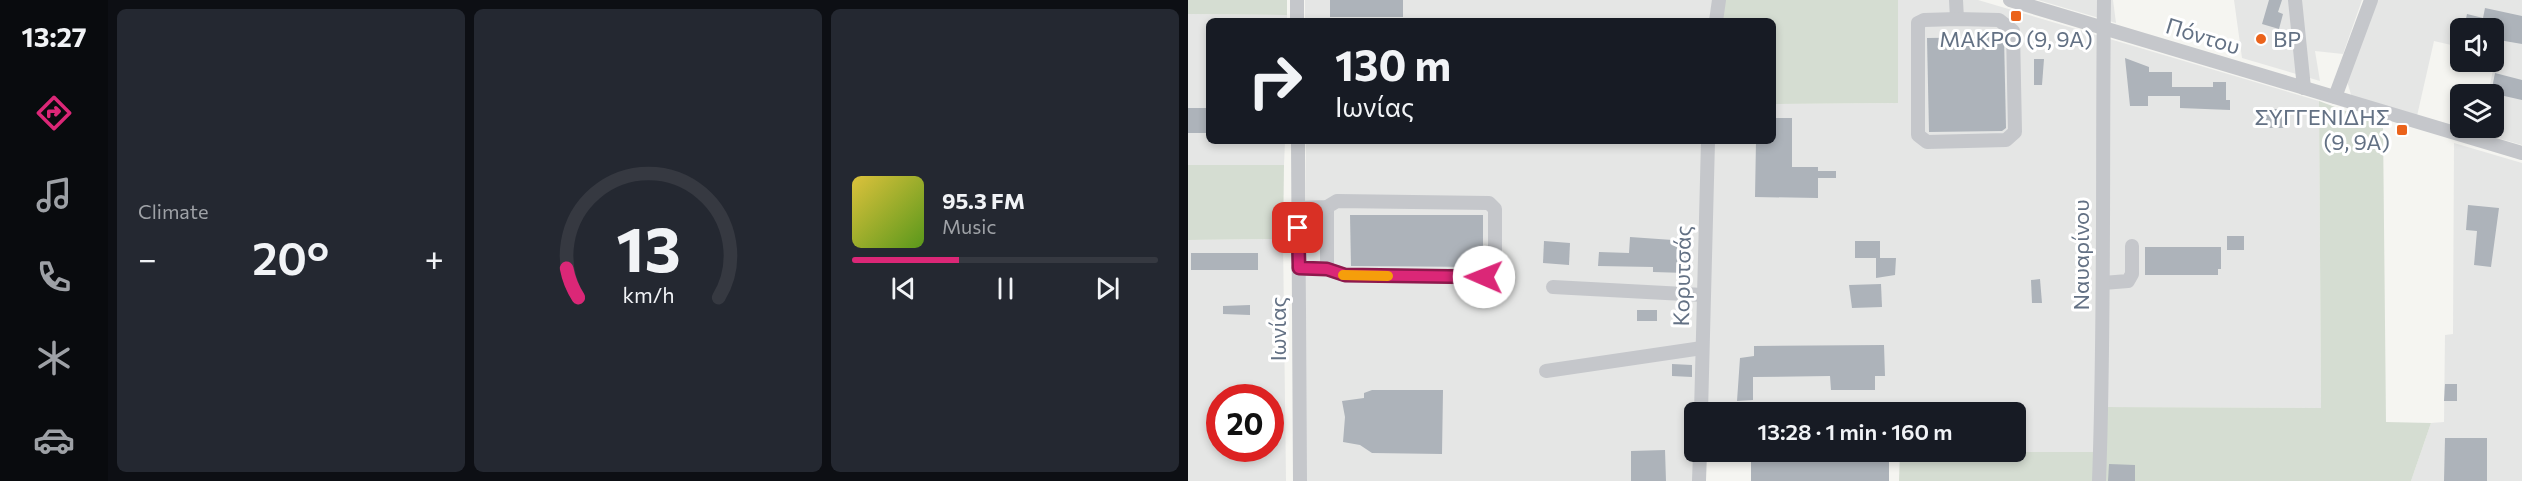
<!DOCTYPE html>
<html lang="en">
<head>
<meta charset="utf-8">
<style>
  :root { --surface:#171b24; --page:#242831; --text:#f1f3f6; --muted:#9ea1a6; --line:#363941; --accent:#db2777 }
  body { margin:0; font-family:Commissioner,sans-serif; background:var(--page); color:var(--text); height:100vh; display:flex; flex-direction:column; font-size:22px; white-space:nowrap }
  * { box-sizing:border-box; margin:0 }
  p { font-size:20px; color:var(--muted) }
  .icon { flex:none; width:33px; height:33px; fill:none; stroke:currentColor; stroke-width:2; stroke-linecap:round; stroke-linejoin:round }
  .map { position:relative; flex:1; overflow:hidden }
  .details { display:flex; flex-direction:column; gap:9px; padding:9px; background:#0d0f14; width:1080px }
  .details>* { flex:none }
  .banner { position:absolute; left:18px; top:18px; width:570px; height:126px; border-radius:9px; box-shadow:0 3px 9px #0003; background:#171b24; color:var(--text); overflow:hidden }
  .fabs { position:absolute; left:1262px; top:18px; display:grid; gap:12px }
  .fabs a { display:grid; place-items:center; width:54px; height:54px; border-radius:9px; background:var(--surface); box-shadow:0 3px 9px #0003; font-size:30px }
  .speed { position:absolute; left:18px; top:384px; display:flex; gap:12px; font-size:30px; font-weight:700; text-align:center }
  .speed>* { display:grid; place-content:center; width:78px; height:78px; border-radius:50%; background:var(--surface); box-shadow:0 3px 9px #0003; line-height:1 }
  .speed .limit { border:9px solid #d22; background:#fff; color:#111 }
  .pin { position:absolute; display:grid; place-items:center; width:51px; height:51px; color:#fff; margin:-26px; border-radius:12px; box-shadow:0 3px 9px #0006 }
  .me { position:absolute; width:66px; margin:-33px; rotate:271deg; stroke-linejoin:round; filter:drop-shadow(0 0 4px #0008) }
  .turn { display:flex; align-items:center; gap:21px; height:126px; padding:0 30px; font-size:27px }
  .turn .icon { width:78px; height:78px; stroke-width:2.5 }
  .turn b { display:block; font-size:42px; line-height:51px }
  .big { font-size:45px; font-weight:600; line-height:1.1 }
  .details .tile { flex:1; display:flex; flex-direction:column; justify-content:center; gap:9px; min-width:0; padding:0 21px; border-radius:9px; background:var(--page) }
  .details .dial { align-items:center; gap:0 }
  .dial svg { height:156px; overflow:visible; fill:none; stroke:var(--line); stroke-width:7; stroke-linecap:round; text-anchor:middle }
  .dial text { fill:var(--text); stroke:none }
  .song { display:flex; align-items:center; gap:18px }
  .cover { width:72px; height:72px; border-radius:9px; background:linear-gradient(135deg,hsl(50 70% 55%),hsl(90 70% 35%)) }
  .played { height:6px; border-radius:3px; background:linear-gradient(90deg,var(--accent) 35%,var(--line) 35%) }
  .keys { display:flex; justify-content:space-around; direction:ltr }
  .heat { display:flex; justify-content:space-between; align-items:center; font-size:33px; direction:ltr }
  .details .tiles { flex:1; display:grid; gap:9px; grid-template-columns:repeat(3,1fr) }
  .trip { position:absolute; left:496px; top:402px; width:342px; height:60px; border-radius:9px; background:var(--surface); box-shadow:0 3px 9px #0003; font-weight:600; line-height:60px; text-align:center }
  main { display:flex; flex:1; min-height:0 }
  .dock { display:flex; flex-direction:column; width:108px; justify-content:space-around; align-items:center; background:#090b0e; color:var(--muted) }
  .dock .icon { width:42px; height:42px }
  .dock .selected { color:var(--accent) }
  .dock b { font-size:27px; color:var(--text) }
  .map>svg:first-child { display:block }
  .built { fill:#e5e6e5; fill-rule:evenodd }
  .green { fill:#d5ddd2 }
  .building { fill:#adb3ba }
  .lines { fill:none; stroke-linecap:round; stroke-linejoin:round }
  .minor { stroke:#c5c7cb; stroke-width:14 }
  .route-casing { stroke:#8e194d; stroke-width:15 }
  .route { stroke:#db2777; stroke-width:10 }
  .slow { stroke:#f59e0b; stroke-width:10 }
  .poi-dot { fill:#eb631b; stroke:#fff; stroke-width:2 }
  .labels { text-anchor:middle; stroke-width:6; stroke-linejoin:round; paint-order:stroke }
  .street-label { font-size:22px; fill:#637184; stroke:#fff }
  .poi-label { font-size:22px; fill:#637184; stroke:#fff }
</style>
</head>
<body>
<main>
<nav class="dock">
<b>13:27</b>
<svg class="icon selected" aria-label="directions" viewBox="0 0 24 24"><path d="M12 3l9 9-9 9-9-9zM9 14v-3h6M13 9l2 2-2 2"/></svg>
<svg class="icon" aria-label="music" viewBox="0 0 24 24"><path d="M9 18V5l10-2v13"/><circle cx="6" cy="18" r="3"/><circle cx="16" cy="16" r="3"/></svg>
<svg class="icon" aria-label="phone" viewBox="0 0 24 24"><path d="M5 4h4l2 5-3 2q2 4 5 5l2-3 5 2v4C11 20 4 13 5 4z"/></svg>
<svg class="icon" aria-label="climate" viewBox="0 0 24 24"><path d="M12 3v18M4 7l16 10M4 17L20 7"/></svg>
<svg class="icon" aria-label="car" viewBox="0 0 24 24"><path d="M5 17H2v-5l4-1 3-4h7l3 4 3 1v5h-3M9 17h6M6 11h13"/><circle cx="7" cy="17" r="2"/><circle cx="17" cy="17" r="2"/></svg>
</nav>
<section class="details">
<div class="tiles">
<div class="tile"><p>Climate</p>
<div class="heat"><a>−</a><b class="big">20°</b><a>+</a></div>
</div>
<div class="tile dial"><svg viewBox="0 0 100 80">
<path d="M14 69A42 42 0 1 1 86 69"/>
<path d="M14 69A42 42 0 0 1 8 54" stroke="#db2777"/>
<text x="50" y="56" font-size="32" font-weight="700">13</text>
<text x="50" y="72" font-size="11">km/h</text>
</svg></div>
<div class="tile">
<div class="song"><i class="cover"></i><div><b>95.3 FM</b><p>Music</p></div></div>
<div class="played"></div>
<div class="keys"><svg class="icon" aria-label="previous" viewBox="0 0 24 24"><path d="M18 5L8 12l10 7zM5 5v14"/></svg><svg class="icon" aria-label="pause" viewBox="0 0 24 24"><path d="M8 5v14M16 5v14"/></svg><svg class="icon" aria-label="next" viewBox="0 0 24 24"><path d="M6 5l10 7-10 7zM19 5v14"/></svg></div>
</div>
</div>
</section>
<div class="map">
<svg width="1334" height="481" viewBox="0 0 1334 481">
  <rect width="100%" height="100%" fill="#f5f5f1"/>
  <!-- built -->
  <g class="built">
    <polygon points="117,0 537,0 534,21 117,21"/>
    <polygon points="710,0 790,0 1131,101 1133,408 917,407 915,452 712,452 828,452 828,412 507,412 507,452 517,481 118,481 118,141 585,141 585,104 710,103"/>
    <polygon points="850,0 925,0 928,23"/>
    <polygon points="1046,0 1174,0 1155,54 1127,51 1132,81 1054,58"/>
    <polygon points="1184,0 1334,0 1334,145 1292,133 1293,128 1305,128 1305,94 1300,94 1308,56 1305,55 1305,28 1272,28 1272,47 1246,41 1229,116 1164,98 1159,81"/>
    <polygon points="0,14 99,15 99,21 21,21 21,141 97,141 96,165 0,165"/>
    <polygon points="1266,143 1334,163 1334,481 1223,481 1243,423 1256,422 1257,335 1265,334"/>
    <path d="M 95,239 L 98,481 L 0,481 L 0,240 ZM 32,398 L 82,398 L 82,448 L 32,448 Z"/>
  </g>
  <!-- green -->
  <g class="green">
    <polygon points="0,0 99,0 99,15 0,14"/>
    <polygon points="537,0 710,0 710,103 585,104 585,21 534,21"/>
    <polygon points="1131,101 1195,125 1198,422 1243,423 1223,481 711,481 712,452 915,452 916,407 1133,408"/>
    <polygon points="0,165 96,165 95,239 0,240"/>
  </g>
  <!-- building -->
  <g class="building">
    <rect x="142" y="0" width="73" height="17"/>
    <polygon points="1081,0 1094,0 1090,12 1095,14 1091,29 1074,24"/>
    <polygon points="1297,8 1334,16 1334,44 1305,39 1305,28 1276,28 1279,14 1295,18"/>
    <polygon points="816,37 818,128 814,131 741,132 739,38"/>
    <polygon points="937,58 961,67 961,72 984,72 984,87 1025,87 1025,82 1038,82 1038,100 1042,100 1042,110 992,108 992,96 960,96 960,106 942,106"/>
    <polygon points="846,59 856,59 854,85 846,85"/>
    <polygon points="1307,73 1334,80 1334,100 1303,93"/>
    <rect x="0" y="108" width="21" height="25"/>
    <rect x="1071" y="109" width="27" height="19"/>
    <polygon points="585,118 604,118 604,167 630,167 630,171 648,171 648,178 630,178 630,198 567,197 568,141 585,141"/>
    <polygon points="1280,205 1311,208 1303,267 1286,265 1289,231 1278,230"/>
    <polygon points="162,215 295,215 295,267 163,266"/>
    <rect x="1039" y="236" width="17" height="14"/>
    <polygon points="442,237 499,241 498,273 465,272 465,267 410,266 411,252 441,253"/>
    <polygon points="356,241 382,243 381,265 355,263"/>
    <polygon points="667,241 692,241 692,258 708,258 707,275 688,278 688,258 667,258"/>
    <polygon points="957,247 1033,247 1033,269 1030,269 1030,275 957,275"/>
    <rect x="3" y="253" width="67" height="17"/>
    <polygon points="852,279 854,303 844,303 843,280"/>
    <polygon points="693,284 694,307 664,308 661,285"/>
    <polygon points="62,305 62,315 35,314 35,306"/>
    <rect x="449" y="310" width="20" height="11"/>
    <polygon points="696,345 697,376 687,376 687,390 643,390 642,376 565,377 565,400 549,401 552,358 566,356 566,346"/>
    <polygon points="484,364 504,365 504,377 484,376"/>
    <polygon points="1257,384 1269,384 1269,401 1256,401"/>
    <polygon points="184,390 255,390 254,454 184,453 172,445 155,442 157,417 154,401 176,398 176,393"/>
    <polygon points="1257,438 1299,438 1299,481 1256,481"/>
    <polygon points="477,450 478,481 443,481 443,451"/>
    <rect x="563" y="452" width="138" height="29"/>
    <polygon points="921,464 947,465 947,481 920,481"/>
  </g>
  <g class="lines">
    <!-- minor -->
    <g class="minor">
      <polyline points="109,0 109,21"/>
      <polyline points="768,0 769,19"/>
      <polyline points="822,0 1334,153"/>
      <polyline points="1107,0 1116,88"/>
      <polygon points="769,19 811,20 825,31 827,132 818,140 739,142 730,135 730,23 736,20"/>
      <polyline points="528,21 531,0"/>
      <polyline points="1147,97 1183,0"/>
      <polyline points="110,141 112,481"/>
      <polyline points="139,207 139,269"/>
      <polyline points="110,208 139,207 149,201 301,203 307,209 307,265 305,273 296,277 157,275 139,269 110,268"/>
      <polyline points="915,283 940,281 944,274 944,246"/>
      <polyline points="365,287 515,295"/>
      <polyline points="358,371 514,348"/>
      <polyline points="513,412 520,141"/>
      <polyline points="511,481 512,452"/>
      <path d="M 911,481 C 917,321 914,160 916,0"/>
    </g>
  </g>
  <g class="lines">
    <defs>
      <polyline id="route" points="110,228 111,268 139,269 157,275 296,277"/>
    </defs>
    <!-- route casing -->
    <use href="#route" class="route-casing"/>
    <!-- route -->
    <use href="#route" class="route"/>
    <!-- slow -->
    <polyline class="slow" points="155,275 200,276"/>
  </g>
  <!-- markers -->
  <g class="poi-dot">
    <rect x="822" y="10" width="12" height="12" rx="3"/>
    <circle cx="1073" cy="39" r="6"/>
    <rect x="1208" y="124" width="12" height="12" rx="3"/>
  </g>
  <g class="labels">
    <!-- street labels -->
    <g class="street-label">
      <text transform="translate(1015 36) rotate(17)" y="8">Πόντου</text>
      <text transform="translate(893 255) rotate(-90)" y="8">Ναυαρίνου</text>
      <text transform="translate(494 276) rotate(-89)" y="8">Κορυτσάς</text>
      <text transform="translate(90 329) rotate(-90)" y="8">Ιωνίας</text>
    </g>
    <!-- poi labels -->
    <g class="poi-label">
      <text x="828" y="47">ΜΑΚΡΟ (9, 9Α)</text>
      <text x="1085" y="47" text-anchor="start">BP</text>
      <text x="1202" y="125" text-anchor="end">ΣΥΓΓΕΝΙΔΗΣ<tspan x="1202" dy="25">(9, 9Α)</tspan></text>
    </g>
  </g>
</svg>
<div class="fabs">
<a><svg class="icon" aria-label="sound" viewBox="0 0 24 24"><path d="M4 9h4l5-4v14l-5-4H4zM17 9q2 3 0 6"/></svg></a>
<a><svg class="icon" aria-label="layers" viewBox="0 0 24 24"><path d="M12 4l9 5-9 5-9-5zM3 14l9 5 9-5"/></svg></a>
</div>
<div class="speed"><div class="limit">20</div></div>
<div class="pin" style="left:110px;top:228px;background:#d93025"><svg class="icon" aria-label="arrive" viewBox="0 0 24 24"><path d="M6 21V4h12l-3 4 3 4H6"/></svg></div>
<svg class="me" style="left:296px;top:277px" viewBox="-20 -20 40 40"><circle r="19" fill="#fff"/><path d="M0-13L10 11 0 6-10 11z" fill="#db2777"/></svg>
<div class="trip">13:28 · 1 min · 160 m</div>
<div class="banner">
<div class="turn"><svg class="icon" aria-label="right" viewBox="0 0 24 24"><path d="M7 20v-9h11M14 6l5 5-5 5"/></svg><div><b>130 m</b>Ιωνίας</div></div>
</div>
</div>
</main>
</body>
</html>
